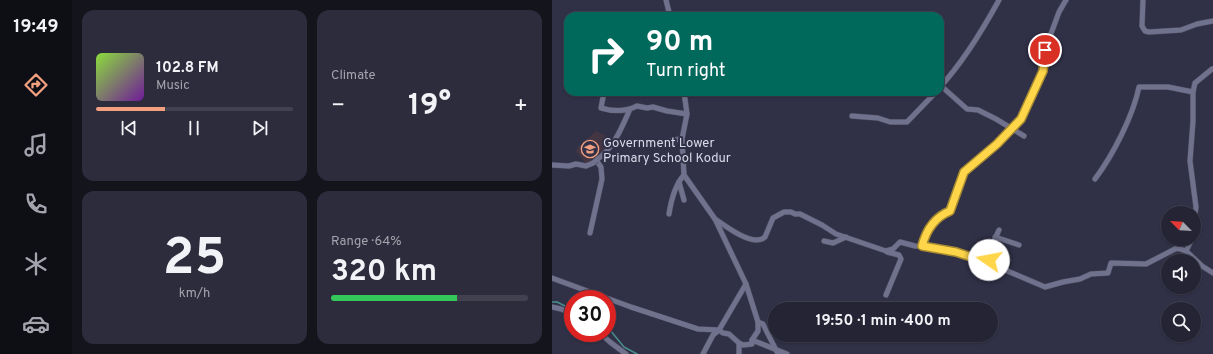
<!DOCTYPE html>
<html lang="en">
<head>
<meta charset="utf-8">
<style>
  :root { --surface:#242435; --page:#2c2c3d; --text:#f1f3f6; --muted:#a3a4ad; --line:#414150; --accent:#f2a07f }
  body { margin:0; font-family:Overpass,sans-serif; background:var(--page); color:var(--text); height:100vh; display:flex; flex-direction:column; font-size:15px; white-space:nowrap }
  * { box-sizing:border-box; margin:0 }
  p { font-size:13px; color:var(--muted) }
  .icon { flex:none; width:22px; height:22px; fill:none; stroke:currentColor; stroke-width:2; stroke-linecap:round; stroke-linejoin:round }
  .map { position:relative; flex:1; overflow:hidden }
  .details { display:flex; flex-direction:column; gap:10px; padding:10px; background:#14141d; width:480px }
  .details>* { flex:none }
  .guide { position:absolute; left:12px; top:12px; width:380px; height:84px; border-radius:12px; box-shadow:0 1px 3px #0004,0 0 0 1px var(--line); background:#00695c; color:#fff; overflow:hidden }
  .needle { width:26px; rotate:294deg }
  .controls { position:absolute; left:609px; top:206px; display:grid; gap:8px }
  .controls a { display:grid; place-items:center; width:40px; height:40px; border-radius:50%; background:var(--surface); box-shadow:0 1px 3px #0004,0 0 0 1px var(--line); font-size:20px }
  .speed { position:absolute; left:12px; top:290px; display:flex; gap:8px; font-size:20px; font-weight:700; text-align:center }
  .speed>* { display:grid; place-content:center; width:52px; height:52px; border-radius:50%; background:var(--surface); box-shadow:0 1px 3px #0004,0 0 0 1px var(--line); line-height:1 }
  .speed .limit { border:6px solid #d22; background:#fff; color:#111 }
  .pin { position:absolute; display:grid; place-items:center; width:34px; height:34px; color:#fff; margin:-17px; border:2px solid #fff; border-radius:50%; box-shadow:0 1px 4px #0007 }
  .me { position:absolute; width:44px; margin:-22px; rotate:282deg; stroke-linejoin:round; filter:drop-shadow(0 0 3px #0008) }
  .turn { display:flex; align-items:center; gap:14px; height:84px; padding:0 16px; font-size:18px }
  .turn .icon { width:52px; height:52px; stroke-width:2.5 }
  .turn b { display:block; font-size:28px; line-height:34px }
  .big { font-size:30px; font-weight:700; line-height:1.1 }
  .details .card { flex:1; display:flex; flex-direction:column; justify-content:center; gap:6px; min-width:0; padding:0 14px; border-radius:12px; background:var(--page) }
  .details .dial { align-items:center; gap:0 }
  .dial b { font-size:52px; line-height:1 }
  .song { display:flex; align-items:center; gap:12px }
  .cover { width:48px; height:48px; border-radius:6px; background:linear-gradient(135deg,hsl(90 70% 55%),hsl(280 70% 35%)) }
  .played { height:4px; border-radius:2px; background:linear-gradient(90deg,var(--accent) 35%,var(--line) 35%) }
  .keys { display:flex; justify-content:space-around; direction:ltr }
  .heat { display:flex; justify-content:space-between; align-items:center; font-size:22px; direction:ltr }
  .charge { height:6px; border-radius:3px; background:linear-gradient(90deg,#34c759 64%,var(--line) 0) }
  .details .tiles { flex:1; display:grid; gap:10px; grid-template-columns:repeat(2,1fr) }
  .trip { position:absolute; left:216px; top:302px; width:230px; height:40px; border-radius:20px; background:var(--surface); box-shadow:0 1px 3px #0004,0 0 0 1px var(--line); font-weight:700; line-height:40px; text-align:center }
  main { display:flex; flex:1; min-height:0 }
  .dock { display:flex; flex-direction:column; width:72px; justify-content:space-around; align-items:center; background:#0e0e15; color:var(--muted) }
  .dock .icon { width:28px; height:28px }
  .dock .selected { color:var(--accent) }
  .dock b { font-size:18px; color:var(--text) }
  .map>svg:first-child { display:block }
  .education { fill:#443542 }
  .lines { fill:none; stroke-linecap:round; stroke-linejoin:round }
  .stream { stroke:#498e8f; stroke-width:1.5 }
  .street-casing { stroke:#4a4b5e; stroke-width:6 }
  .street { stroke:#70718c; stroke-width:5 }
  .street-bridge-casing { stroke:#4a4b5e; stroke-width:6; stroke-linecap:butt }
  .street-bridge { stroke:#70718c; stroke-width:5 }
  .route-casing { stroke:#a68a30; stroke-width:10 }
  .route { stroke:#ffd54a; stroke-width:7 }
  .labels { text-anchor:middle; stroke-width:4; stroke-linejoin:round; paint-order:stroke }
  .poi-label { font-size:13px; fill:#d9dbea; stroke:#303047; text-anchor:start }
</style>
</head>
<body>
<main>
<nav class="dock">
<b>19:49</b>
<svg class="icon selected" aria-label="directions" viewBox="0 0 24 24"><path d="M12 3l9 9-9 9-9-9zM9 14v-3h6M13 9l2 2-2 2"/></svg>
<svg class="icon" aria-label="music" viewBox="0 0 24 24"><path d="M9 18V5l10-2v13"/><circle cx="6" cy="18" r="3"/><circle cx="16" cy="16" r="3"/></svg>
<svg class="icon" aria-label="phone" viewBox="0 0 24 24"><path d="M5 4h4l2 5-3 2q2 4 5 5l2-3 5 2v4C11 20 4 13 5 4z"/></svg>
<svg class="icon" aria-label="climate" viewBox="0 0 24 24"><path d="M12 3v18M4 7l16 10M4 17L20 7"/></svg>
<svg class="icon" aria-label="car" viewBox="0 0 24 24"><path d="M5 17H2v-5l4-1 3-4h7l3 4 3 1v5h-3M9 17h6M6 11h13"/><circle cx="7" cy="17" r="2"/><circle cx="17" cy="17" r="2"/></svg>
</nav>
<section class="details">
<div class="tiles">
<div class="card">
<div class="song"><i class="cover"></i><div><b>102.8 FM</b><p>Music</p></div></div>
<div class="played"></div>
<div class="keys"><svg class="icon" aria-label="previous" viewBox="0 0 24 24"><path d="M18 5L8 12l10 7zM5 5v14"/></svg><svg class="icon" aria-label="pause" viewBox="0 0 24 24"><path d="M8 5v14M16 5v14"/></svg><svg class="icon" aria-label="next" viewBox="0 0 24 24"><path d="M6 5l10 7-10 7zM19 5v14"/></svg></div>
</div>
<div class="card"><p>Climate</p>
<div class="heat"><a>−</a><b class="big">19°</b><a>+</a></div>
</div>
<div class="card dial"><b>25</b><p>km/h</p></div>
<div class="card"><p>Range · 64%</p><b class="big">320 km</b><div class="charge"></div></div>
</div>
</section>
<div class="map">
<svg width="661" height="354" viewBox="0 0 661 354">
  <rect width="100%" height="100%" fill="#303047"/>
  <!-- education -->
  <polygon class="education" points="44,131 58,138 55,146 43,159 35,165 24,151 26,147"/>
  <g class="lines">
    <!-- stream -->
    <g class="stream">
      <polyline points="0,302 5,302 21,310"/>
      <polyline points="55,328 58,330 72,347 85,354"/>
    </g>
    <defs>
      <g id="street">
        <polyline points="114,0 118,16"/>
        <polyline points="591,0 590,26 593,31 597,32 629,30 645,24 661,21"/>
        <polyline points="388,85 415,109 426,110 444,119 472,136"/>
        <path d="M 388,87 C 412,61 430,31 447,0"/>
        <path d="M 52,92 L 49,108 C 62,112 73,112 85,106 L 95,108 L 101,107 L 115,111 L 135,114"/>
        <polyline points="132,92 135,114 130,139 132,175 163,219 194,284 206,322 211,324 226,354"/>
        <polyline points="641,92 641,121 638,161 644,207 642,223"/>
        <polyline points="300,116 326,118 338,122 355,122 384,92"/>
        <polyline points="120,140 130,139"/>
        <polyline points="0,165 17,166 24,164 34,166 41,163"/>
        <path d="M 543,179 C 561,155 581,116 587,87 L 616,87 L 641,92 L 643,83 L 660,69"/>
        <polyline points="127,182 132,200"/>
        <path d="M 117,214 C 119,201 123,185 132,175"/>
        <path d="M 163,219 C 174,226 201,248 213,237 L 221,218 L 232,212 L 239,212 L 243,214 L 248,214 L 270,225 L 284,234 L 334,251 L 341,249 L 348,242 L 363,246 L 381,247 L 404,252 L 425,258 L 493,287 L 511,282 L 528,279 L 539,274 L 556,273 L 559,263 L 594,264 L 625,248 L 634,251 L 650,266 L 661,273"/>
        <path d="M 38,233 L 50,179 L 49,167 L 44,160 C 61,150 70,127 78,109"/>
        <polyline points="443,237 467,245"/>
        <polyline points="272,241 281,243 294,237"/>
        <path d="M 370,246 C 374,231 383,217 398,211 L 412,172 L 445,145 L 469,119 L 491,71 L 493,50 L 507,12 L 514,0"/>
        <polyline points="634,251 640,239"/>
        <polyline points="437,263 442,241 447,230"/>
        <polyline points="0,278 79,307 146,329 167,330 161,335 151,354"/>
        <polyline points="334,295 349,259 347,255 335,252"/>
        <polyline points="0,307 9,309 21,314"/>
        <polyline points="48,333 58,342 74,354"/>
        <polyline points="200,340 235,354"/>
        <polyline points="187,343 191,345 200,344 200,340 206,331 206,322"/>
        <polyline points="187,354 187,343 177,334 171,333 167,330 194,284"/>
      </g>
    </defs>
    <!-- street casing -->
    <use href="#street" class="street-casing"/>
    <!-- street -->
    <use href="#street" class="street"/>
    <defs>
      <polyline id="street-bridge" points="41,163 45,160"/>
    </defs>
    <!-- street-bridge casing -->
    <use href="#street-bridge" class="street-bridge-casing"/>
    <!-- street-bridge -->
    <use href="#street-bridge" class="street-bridge"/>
  </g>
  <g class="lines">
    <defs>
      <path id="route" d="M 437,260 L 437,263 L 404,252 L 370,246 C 374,231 383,217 398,211 L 412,172 L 445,144 L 469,119 L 491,71 L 493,50"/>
    </defs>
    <!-- route casing -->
    <use href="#route" class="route-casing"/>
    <!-- route -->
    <use href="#route" class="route"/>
  </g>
  <!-- icons -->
  <defs>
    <symbol id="school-ring" viewBox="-11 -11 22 22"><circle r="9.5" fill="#303047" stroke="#f2a07f" stroke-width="1.5"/><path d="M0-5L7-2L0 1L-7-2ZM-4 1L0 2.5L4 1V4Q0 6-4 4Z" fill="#f2a07f"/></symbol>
  </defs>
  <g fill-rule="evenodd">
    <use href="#school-ring" x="28" y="139" width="20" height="20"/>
  </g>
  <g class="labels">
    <!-- poi labels -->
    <g class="poi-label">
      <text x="51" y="147">Government Lower<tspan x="51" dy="15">Primary School Kodur</tspan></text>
    </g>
  </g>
</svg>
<div class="controls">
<a><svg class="needle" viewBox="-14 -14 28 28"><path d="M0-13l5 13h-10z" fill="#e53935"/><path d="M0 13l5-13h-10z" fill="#a3a4ad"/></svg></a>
<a><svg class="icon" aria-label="sound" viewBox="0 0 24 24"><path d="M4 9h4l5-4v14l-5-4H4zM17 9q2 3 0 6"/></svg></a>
<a><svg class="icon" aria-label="search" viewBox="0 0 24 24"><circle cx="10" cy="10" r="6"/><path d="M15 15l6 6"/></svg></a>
</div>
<div class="speed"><div class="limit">30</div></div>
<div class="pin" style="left:493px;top:50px;background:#d93025"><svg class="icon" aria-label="arrive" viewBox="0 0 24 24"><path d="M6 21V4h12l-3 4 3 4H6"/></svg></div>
<svg class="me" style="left:437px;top:260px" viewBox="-20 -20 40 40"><circle r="19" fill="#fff"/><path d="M0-13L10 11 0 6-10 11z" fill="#ffd54a"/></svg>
<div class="trip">19:50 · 1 min · 400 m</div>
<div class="guide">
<div class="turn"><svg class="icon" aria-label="right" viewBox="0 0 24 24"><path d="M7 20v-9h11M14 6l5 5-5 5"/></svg><div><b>90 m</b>Turn right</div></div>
</div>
</div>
</main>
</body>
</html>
